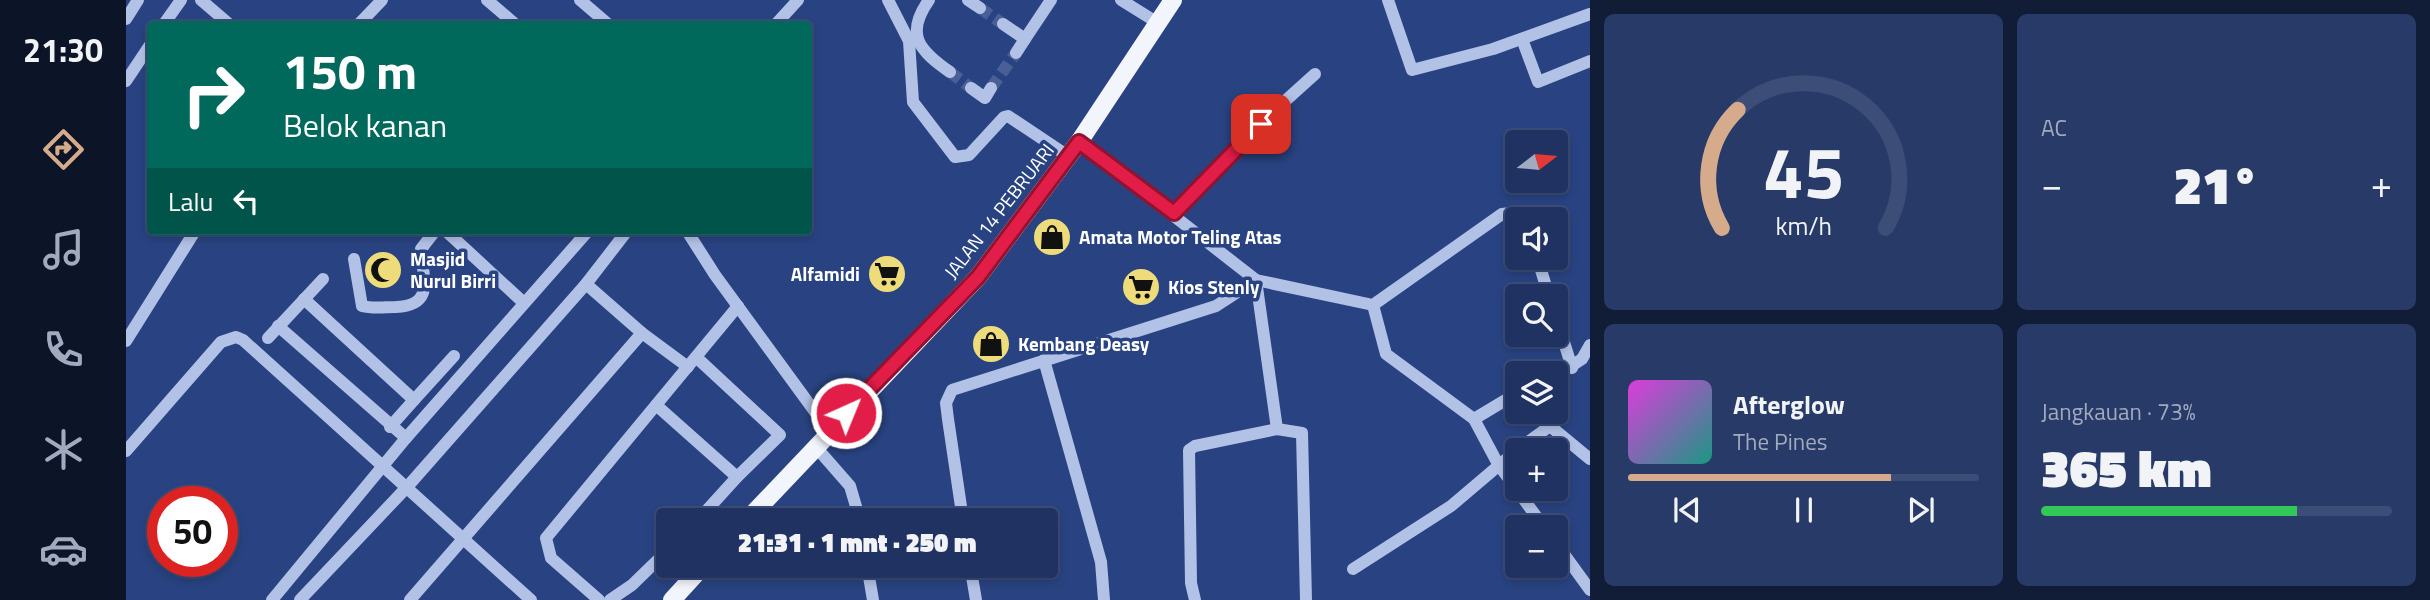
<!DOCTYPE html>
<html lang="id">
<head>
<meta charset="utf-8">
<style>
  :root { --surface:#1f3262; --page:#273a68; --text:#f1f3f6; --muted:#a1aabe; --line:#3c4d77; --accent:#d6ab8b }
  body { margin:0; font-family:"Titillium Web",sans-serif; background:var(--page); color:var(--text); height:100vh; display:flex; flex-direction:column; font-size:26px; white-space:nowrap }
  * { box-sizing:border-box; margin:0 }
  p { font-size:23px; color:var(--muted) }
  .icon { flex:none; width:38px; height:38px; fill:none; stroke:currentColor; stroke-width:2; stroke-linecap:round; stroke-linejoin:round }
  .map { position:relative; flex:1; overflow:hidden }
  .sheet { display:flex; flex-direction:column; gap:14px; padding:14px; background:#111c36; width:840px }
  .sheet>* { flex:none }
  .hud { position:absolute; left:21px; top:21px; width:665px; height:214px; border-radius:7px; box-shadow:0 4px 10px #0003,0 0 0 2px var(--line); background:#00695c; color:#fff; overflow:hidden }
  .needle { width:46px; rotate:74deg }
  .buttons { position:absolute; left:1379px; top:130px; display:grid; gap:14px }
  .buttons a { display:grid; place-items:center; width:63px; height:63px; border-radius:7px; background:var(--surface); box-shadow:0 4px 10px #0003,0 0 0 2px var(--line); font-size:35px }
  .speed { position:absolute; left:21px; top:486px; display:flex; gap:14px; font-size:35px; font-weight:700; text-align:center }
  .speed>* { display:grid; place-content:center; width:91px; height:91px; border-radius:50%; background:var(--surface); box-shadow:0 4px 10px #0003,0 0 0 2px var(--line); line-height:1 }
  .speed .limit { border:10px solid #d22; background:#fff; color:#111 }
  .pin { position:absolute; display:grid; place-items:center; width:60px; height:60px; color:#fff; margin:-30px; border-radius:14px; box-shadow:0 4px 10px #0006 }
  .me { position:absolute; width:77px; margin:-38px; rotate:44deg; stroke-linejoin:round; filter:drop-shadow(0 0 5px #0008) }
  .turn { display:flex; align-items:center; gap:24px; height:147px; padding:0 21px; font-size:32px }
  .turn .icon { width:91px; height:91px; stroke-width:2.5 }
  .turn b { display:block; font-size:49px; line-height:60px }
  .then { display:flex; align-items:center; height:66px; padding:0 21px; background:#0003; gap:14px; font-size:26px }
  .big { font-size:52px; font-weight:800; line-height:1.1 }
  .sheet .tile { flex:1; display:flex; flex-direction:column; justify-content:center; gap:10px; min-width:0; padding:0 24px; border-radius:10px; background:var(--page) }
  .sheet .dial { align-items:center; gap:0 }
  .dial svg { height:182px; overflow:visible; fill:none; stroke:var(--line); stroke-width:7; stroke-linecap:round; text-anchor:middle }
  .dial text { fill:var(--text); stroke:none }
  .song { display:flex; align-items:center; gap:21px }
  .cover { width:84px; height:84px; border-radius:10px; background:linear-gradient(135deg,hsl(300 70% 55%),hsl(170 70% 35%)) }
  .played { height:7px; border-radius:4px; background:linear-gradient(90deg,var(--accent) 75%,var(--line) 75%) }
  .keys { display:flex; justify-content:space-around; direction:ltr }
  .heat { display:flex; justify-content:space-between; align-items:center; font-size:38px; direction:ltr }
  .charge { height:10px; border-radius:5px; background:linear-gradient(90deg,#34c759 73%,var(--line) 0) }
  .sheet .tiles { flex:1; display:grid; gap:14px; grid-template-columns:repeat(2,1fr) }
  .trip { position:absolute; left:530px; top:508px; width:402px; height:70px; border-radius:7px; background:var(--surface); box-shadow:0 4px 10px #0003,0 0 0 2px var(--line); font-weight:800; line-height:70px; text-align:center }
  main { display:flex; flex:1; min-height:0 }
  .menu { display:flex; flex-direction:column; width:126px; justify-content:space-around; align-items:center; background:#0c1427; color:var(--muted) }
  .menu .icon { width:49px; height:49px }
  .menu .active { color:var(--accent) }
  .menu b { font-size:32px; color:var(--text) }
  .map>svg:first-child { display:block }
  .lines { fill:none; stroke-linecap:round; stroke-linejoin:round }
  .minor-tunnel { stroke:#495f95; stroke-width:12; stroke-dasharray:12 6; stroke-linecap:butt }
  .minor { stroke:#b2c2e6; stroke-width:12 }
  .major { stroke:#f3f5fd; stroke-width:18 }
  .route-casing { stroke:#92132f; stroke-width:18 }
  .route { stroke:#e11d48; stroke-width:12 }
  .labels { text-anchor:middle; stroke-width:7; stroke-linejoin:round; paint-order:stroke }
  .street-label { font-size:19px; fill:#fff; stroke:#294382 }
  .poi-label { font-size:19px; font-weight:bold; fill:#fff; stroke:#294382; text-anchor:start }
</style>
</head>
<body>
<main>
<nav class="menu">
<b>21:30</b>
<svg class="icon active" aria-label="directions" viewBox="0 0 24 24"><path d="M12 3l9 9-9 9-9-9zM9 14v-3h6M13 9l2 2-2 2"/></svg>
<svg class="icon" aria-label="music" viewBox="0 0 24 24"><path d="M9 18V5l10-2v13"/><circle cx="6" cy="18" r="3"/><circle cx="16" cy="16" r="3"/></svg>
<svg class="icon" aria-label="phone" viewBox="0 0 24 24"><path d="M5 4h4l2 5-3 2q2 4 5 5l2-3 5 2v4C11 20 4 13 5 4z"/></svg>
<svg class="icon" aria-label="climate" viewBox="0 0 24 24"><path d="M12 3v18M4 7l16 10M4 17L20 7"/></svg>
<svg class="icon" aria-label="car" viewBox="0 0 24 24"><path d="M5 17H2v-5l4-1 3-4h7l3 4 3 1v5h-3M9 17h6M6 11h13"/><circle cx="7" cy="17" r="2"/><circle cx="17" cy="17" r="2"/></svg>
</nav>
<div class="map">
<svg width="1464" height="600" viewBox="0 0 1464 600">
  <rect width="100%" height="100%" fill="#294382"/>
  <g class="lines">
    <!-- minor-tunnel -->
    <g class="minor-tunnel">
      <polyline points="854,8 877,24"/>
      <polyline points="824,72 845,88"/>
      <polyline points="865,88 890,53"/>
    </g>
    <!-- minor -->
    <g class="minor">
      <polyline points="75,0 103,24"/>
      <polyline points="361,0 389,24"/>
      <polyline points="454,0 482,24"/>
      <polyline points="762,0 783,41 787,102 829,157 843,155 878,117 882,116 942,156"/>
      <path d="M 803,0 C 778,35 794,51 824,72"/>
      <polyline points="842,0 854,8"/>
      <polyline points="995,0 1032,23"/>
      <polyline points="1262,0 1286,70 1367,49 1464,14"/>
      <polyline points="0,19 12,0"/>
      <polyline points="38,24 55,0"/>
      <polyline points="233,24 256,0"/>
      <polyline points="650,24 672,0"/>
      <polyline points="877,24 899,39 925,0"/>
      <polyline points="1396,39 1412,82 1464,61"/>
      <polyline points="890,53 899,39"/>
      <polyline points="0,81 24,45"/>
      <polyline points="845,88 859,98 865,88"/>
      <polyline points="953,142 1130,280 1151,429 1176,433 1180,600"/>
      <polyline points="1048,213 1116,140 1189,74"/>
      <polyline points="320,231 398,303"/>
      <polyline points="561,231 589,275 703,431"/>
      <polyline points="1411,257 1423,296"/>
      <path d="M 228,259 L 236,306 C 247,309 259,307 270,307 C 309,305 297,280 295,249 L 309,231"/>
      <polyline points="178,299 288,400 328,356"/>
      <polyline points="1247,305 1260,354 1348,419 1372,464 1418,527"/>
      <polyline points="1430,316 1446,368"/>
      <polyline points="152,326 280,438"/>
      <polyline points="516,333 562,367"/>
      <polyline points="142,338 197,279"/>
      <polyline points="0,341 69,231"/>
      <polyline points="570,357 654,435 611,477"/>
      <polyline points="918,360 975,562 978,600"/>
      <polyline points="1430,376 1456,359 1464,345"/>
      <polyline points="530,405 612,306"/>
      <polyline points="1348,419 1388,395"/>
      <polyline points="1424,426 1464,459"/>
      <polyline points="264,427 288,400"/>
      <polyline points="689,446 724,486 734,520"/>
      <polyline points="1391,450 1424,426 1405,411"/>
      <polyline points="0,451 95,342 110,337 117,340 405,600"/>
      <polyline points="837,520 822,419 820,403 826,390 1090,306 1130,280 1247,305 1376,214 1392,212 1398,219"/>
      <polyline points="1430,543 1464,590"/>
      <polyline points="741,565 747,600"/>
      <polyline points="844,565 850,600"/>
      <polyline points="1227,569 1325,506 1391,450"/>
      <polyline points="146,600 280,438 462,231"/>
      <polyline points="174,600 282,486 460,284 501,231"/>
      <polyline points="284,600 516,333 460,284"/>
      <polyline points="473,600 425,558 420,538 530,405 611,477 572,520"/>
      <polyline points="484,600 506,585 542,550"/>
      <polyline points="1069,600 1065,583 1063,450 1069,446 1151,429"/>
    </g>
    <!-- major -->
    <g class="major">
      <polyline points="621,520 852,277 953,142 1047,0"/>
      <polyline points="546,600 578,565"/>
    </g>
  </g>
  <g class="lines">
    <defs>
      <polyline id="route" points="720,413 852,277 953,142 1048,213 1135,124"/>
    </defs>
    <!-- route casing -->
    <use href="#route" class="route-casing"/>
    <!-- route -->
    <use href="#route" class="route"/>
  </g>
  <!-- icons -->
  <defs>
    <symbol id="shop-disc" viewBox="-11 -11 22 22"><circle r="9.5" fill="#eddc79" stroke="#294382"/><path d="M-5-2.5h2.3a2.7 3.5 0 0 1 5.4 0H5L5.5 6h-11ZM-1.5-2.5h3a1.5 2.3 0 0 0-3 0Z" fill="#111"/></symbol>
    <symbol id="mosque-disc" viewBox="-11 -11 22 22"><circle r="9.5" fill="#eddc79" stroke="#294382"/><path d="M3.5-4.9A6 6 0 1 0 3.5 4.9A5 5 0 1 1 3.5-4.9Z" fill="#111"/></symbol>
    <symbol id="supermarket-disc" viewBox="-11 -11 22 22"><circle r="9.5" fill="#eddc79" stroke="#294382"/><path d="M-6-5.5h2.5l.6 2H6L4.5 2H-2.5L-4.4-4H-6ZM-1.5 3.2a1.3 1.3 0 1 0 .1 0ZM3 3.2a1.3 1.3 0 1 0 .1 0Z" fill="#111"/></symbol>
  </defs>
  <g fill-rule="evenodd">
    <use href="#shop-disc" x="904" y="215" width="44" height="44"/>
    <use href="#mosque-disc" x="235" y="248" width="44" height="44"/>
    <use href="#supermarket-disc" x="739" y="252" width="44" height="44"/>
    <use href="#supermarket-disc" x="993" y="265" width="44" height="44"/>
    <use href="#shop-disc" x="843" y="322" width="44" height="44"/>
  </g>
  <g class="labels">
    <!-- street labels -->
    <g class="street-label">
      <text transform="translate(873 211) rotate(-52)" y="7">JALAN 14 PEBRUARI</text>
    </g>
    <!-- poi labels -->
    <g class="poi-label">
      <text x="953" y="244">Amata Motor Teling Atas</text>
      <text x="284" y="266">Masjid<tspan x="284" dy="22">Nurul Birri</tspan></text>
      <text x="734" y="281" text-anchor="end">Alfamidi</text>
      <text x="1042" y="294">Kios Stenly</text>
      <text x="892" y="351">Kembang Deasy</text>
    </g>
  </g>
</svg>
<div class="buttons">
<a><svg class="needle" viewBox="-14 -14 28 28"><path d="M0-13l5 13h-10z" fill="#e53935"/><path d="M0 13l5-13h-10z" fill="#a1aabe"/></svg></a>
<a><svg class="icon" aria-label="sound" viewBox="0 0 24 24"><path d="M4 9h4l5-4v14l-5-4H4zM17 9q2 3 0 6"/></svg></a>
<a><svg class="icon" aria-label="search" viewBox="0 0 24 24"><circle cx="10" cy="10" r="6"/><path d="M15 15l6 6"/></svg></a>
<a><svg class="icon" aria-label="layers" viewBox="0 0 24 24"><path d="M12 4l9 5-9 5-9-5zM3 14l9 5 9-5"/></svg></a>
<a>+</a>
<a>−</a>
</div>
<div class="speed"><div class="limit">50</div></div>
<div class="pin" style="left:1135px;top:124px;background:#d93025"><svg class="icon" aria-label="arrive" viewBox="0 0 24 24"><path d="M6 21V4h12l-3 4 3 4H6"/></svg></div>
<svg class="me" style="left:720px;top:413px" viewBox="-20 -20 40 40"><circle r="17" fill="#e11d48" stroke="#fff" stroke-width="3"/><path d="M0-11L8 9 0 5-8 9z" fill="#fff"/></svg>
<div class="trip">21:31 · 1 mnt · 250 m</div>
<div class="hud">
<div class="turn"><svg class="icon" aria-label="right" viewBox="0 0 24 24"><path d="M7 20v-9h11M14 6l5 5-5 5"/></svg><div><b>150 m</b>Belok kanan</div></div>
<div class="then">Lalu<svg class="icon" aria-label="left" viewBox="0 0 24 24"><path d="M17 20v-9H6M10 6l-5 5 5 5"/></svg></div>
</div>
</div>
<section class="sheet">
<div class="tiles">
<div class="tile dial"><svg viewBox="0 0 100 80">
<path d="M14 69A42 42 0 1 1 86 69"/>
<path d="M14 69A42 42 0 0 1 21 17" stroke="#d6ab8b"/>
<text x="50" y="56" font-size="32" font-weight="700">45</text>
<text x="50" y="72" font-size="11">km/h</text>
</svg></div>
<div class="tile"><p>AC</p>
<div class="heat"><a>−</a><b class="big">21°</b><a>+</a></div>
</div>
<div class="tile">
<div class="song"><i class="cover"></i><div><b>Afterglow</b><p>The Pines</p></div></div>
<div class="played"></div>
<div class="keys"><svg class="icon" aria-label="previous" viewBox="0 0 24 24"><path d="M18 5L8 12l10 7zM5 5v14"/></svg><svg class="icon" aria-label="pause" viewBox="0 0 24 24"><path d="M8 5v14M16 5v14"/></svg><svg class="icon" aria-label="next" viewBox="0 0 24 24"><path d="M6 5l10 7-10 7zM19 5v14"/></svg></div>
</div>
<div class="tile"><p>Jangkauan · 73%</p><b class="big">365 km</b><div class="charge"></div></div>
</div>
</section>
</main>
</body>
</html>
